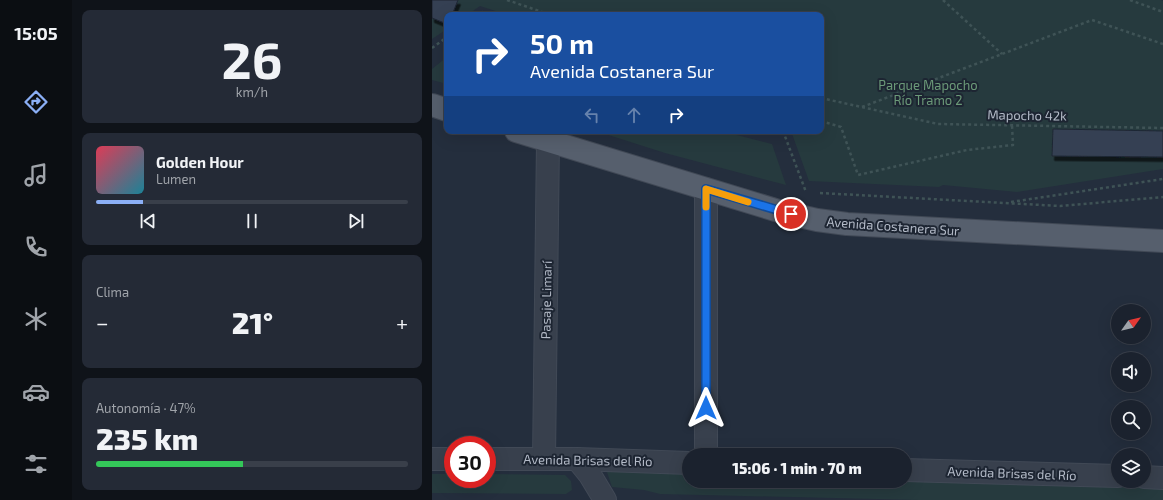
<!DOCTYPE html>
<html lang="es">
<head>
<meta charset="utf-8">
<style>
  :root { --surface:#1b222e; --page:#242a36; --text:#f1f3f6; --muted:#a0a4aa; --line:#393f4a; --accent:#8baff6 }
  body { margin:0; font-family:"Exo 2",sans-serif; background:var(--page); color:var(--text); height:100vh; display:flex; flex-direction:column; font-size:15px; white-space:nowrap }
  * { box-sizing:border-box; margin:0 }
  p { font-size:13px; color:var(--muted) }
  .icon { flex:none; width:22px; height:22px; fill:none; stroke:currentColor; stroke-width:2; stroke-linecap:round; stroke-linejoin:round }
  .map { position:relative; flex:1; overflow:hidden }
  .sheet { display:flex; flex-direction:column; gap:10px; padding:10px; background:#0f1319; width:360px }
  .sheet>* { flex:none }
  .top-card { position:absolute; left:12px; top:12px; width:380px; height:122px; border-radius:8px; box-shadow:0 4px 16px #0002,0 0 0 1px var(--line); background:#1a4fa0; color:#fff; overflow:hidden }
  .needle { width:26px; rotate:56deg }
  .controls { position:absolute; left:679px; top:304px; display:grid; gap:8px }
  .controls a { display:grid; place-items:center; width:40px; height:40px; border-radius:50%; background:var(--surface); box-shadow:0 4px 16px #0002,0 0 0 1px var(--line); font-size:20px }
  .speed { position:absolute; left:12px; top:436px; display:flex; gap:8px; font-size:20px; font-weight:700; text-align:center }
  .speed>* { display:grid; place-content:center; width:52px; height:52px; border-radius:50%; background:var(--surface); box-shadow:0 4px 16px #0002,0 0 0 1px var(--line); line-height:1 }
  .speed .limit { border:6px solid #d22; background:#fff; color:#111 }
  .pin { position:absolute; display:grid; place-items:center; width:34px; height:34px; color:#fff; margin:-17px; border:2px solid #fff; border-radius:50%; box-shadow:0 1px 4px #0007 }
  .me { position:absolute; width:44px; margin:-22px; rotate:0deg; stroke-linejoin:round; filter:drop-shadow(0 0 3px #0008) }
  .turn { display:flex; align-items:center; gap:14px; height:84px; padding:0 20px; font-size:18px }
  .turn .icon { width:52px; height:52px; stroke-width:2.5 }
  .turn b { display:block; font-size:28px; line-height:34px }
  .lanes { display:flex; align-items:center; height:38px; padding:0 20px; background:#0003; justify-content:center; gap:20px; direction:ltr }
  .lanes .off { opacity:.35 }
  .big { font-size:30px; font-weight:800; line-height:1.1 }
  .sheet .card { flex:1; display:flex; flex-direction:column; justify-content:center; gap:6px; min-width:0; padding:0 14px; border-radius:8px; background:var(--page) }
  .sheet .dial { align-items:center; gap:0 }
  .dial b { font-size:52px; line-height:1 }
  .song { display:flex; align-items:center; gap:12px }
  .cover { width:48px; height:48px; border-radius:6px; background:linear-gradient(135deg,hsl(350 70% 55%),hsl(190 70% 35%)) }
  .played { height:4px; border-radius:2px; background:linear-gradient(90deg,var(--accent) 15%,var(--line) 15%) }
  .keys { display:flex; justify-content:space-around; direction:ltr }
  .heat { display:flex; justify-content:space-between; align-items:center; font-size:22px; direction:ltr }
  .charge { height:6px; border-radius:3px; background:linear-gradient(90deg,#34c759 47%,var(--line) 0) }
  .trip { position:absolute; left:250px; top:448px; width:230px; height:40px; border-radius:20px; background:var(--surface); box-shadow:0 4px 16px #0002,0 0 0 1px var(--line); font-weight:800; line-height:40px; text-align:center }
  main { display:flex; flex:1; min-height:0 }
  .menu { display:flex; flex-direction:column; width:72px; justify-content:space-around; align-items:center; background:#0b0e12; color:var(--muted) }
  .menu .icon { width:28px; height:28px }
  .menu .on { color:var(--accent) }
  .menu b { font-size:18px; color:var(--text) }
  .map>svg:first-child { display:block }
  .green { fill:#263a3e }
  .building { fill:#364153; stroke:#1f2734; filter:url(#shadow) }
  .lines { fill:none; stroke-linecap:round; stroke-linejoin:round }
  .minor-casing { stroke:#414956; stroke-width:24 }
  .major-casing { stroke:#414956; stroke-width:24 }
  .path { stroke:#3f5356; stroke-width:2.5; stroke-dasharray:3 3; stroke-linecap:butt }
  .minor { stroke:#38404d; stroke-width:22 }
  .major { stroke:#565f6d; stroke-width:22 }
  .route-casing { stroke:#114b97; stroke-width:10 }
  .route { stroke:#1a73e8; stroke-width:7 }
  .slow { stroke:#f59e0b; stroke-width:7 }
  .labels { text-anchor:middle; stroke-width:4; stroke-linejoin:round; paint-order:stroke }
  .park-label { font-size:13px; fill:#6b9978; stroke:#1d2532 }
  .street-label { font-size:13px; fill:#b4bbc8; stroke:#1d2532 }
</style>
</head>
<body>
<main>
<nav class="menu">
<b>15:05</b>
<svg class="icon on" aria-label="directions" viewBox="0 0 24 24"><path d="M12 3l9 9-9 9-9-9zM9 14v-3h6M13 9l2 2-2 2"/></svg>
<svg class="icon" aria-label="music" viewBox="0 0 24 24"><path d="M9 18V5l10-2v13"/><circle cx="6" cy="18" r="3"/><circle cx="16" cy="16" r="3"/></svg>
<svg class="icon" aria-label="phone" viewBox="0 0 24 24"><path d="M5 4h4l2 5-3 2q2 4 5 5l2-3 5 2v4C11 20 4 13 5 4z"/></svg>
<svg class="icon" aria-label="climate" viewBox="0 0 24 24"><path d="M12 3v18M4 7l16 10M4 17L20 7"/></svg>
<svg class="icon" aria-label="car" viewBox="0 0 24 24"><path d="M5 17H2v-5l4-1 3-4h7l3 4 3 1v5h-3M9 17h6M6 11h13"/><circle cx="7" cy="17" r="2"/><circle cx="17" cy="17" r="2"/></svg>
<svg class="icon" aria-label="filters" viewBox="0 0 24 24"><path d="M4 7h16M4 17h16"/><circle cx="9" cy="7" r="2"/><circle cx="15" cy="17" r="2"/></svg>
</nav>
<section class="sheet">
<div class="card dial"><b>26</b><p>km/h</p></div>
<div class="card">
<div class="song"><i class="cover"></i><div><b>Golden Hour</b><p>Lumen</p></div></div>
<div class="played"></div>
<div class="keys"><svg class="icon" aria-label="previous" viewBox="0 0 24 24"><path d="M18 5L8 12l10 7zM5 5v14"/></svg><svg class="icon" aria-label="pause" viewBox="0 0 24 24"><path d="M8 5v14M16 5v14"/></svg><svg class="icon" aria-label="next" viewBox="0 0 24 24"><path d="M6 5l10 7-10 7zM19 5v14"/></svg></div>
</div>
<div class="card"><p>Clima</p>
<div class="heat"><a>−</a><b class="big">21°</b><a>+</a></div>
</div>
<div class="card"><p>Autonomía · 47%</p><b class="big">235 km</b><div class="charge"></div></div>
</section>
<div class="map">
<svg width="731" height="500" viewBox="0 0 731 500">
  <defs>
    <filter id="shadow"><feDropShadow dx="2.5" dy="4.5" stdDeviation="0" flood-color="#0009"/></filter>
  </defs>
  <rect width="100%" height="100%" fill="#242e3d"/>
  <!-- green -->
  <g class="green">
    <polygon points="0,0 729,0 731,1 731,169 585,192 511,185 507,187 377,181 359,131 389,131 389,15 76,15 48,6 35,15 15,15 15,29 0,39"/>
    <polygon points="15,57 15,84 0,80 0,69"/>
    <polygon points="164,131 289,131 340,144 354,185 233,153"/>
    <polygon points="174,469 257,471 257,481 473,481 473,477 731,484 731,500 486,500 228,494 212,490 180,487"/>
    <polygon points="0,474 21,474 21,479 55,479 55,474 133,475 139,481 140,490 134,494 0,493"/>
  </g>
  <!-- building -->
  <g class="building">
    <polygon points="0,0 26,0 20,15 15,15 15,24 0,18"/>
    <polygon points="621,129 731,131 731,157 620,156"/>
  </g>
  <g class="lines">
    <defs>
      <g id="minor">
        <polyline points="274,455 274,189"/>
        <polyline points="0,459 21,459"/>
        <polyline points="55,459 145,459 257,463"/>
        <polyline points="112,459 116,141"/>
        <polyline points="145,459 158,475 173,500"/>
        <polyline points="473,470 686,476"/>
        <polyline points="712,477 731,478"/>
      </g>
      <g id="major">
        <polyline points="0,105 15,110"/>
        <polyline points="84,131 350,212 385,220 415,224 731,241"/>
      </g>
    </defs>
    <!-- minor casing -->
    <use href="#minor" class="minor-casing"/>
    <!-- major casing -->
    <use href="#major" class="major-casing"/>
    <!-- path -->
    <g class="path">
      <polyline points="75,0 119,15"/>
      <polyline points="511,0 570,54"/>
      <polyline points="698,0 731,12"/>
      <polyline points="45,15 50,12 60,15"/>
      <polyline points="0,48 15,37"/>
      <polyline points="389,98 506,124 731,128"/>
      <polyline points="430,107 660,20 731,44"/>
      <polyline points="389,121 409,127 426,175 535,150 581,145 580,125"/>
      <polyline points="351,131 374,192"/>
      <polyline points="388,193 628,206 731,197"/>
      <polyline points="579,202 731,179"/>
    </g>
    <!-- minor -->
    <use href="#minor" class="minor"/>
    <!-- major -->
    <use href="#major" class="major"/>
  </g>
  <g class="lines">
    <defs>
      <polyline id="route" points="274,408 274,189 359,214"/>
    </defs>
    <!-- route casing -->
    <use href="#route" class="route-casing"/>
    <!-- route -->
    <use href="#route" class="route"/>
    <!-- slow -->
    <polyline class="slow" points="274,207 274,189 316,202"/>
  </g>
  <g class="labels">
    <!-- park labels -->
    <g class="park-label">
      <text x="496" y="90">Parque Mapocho<tspan x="496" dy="15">Río Tramo 2</tspan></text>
    </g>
    <!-- street labels -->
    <g class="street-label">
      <text transform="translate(595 115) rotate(1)" y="5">Mapocho 42k</text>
      <text transform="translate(461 226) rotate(4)" y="5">Avenida Costanera Sur</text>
      <text transform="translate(114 300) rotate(-89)" y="5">Pasaje Limarí</text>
      <text transform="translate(156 460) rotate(1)" y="5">Avenida Brisas del Río</text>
      <text transform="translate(580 473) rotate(2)" y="5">Avenida Brisas del Río</text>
    </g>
  </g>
</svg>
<div class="controls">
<a><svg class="needle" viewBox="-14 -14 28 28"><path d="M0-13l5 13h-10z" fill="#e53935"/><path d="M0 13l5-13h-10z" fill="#a0a4aa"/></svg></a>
<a><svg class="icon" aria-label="sound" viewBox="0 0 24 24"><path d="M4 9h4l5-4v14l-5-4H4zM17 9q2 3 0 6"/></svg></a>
<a><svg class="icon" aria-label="search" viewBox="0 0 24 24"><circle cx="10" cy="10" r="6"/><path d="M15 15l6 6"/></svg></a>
<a><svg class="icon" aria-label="layers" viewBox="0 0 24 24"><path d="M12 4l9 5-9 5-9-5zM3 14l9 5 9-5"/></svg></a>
</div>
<div class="speed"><div class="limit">30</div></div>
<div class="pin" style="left:359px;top:214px;background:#d93025"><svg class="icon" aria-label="arrive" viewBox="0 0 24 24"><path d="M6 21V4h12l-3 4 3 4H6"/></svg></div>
<svg class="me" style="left:274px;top:408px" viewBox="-20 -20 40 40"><path d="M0-17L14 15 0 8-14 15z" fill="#1a73e8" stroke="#fff" stroke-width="4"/></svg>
<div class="trip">15:06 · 1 min · 70 m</div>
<div class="top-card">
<div class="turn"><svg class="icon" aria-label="right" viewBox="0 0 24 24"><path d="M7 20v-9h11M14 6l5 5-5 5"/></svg><div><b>50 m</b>Avenida Costanera Sur</div></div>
<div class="lanes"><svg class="icon off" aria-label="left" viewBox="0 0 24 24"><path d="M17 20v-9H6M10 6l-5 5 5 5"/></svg><svg class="icon off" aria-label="ahead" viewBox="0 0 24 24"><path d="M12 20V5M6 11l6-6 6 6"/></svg><svg class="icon" aria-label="right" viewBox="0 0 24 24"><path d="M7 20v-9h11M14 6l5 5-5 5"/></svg></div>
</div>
</div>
</main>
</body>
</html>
